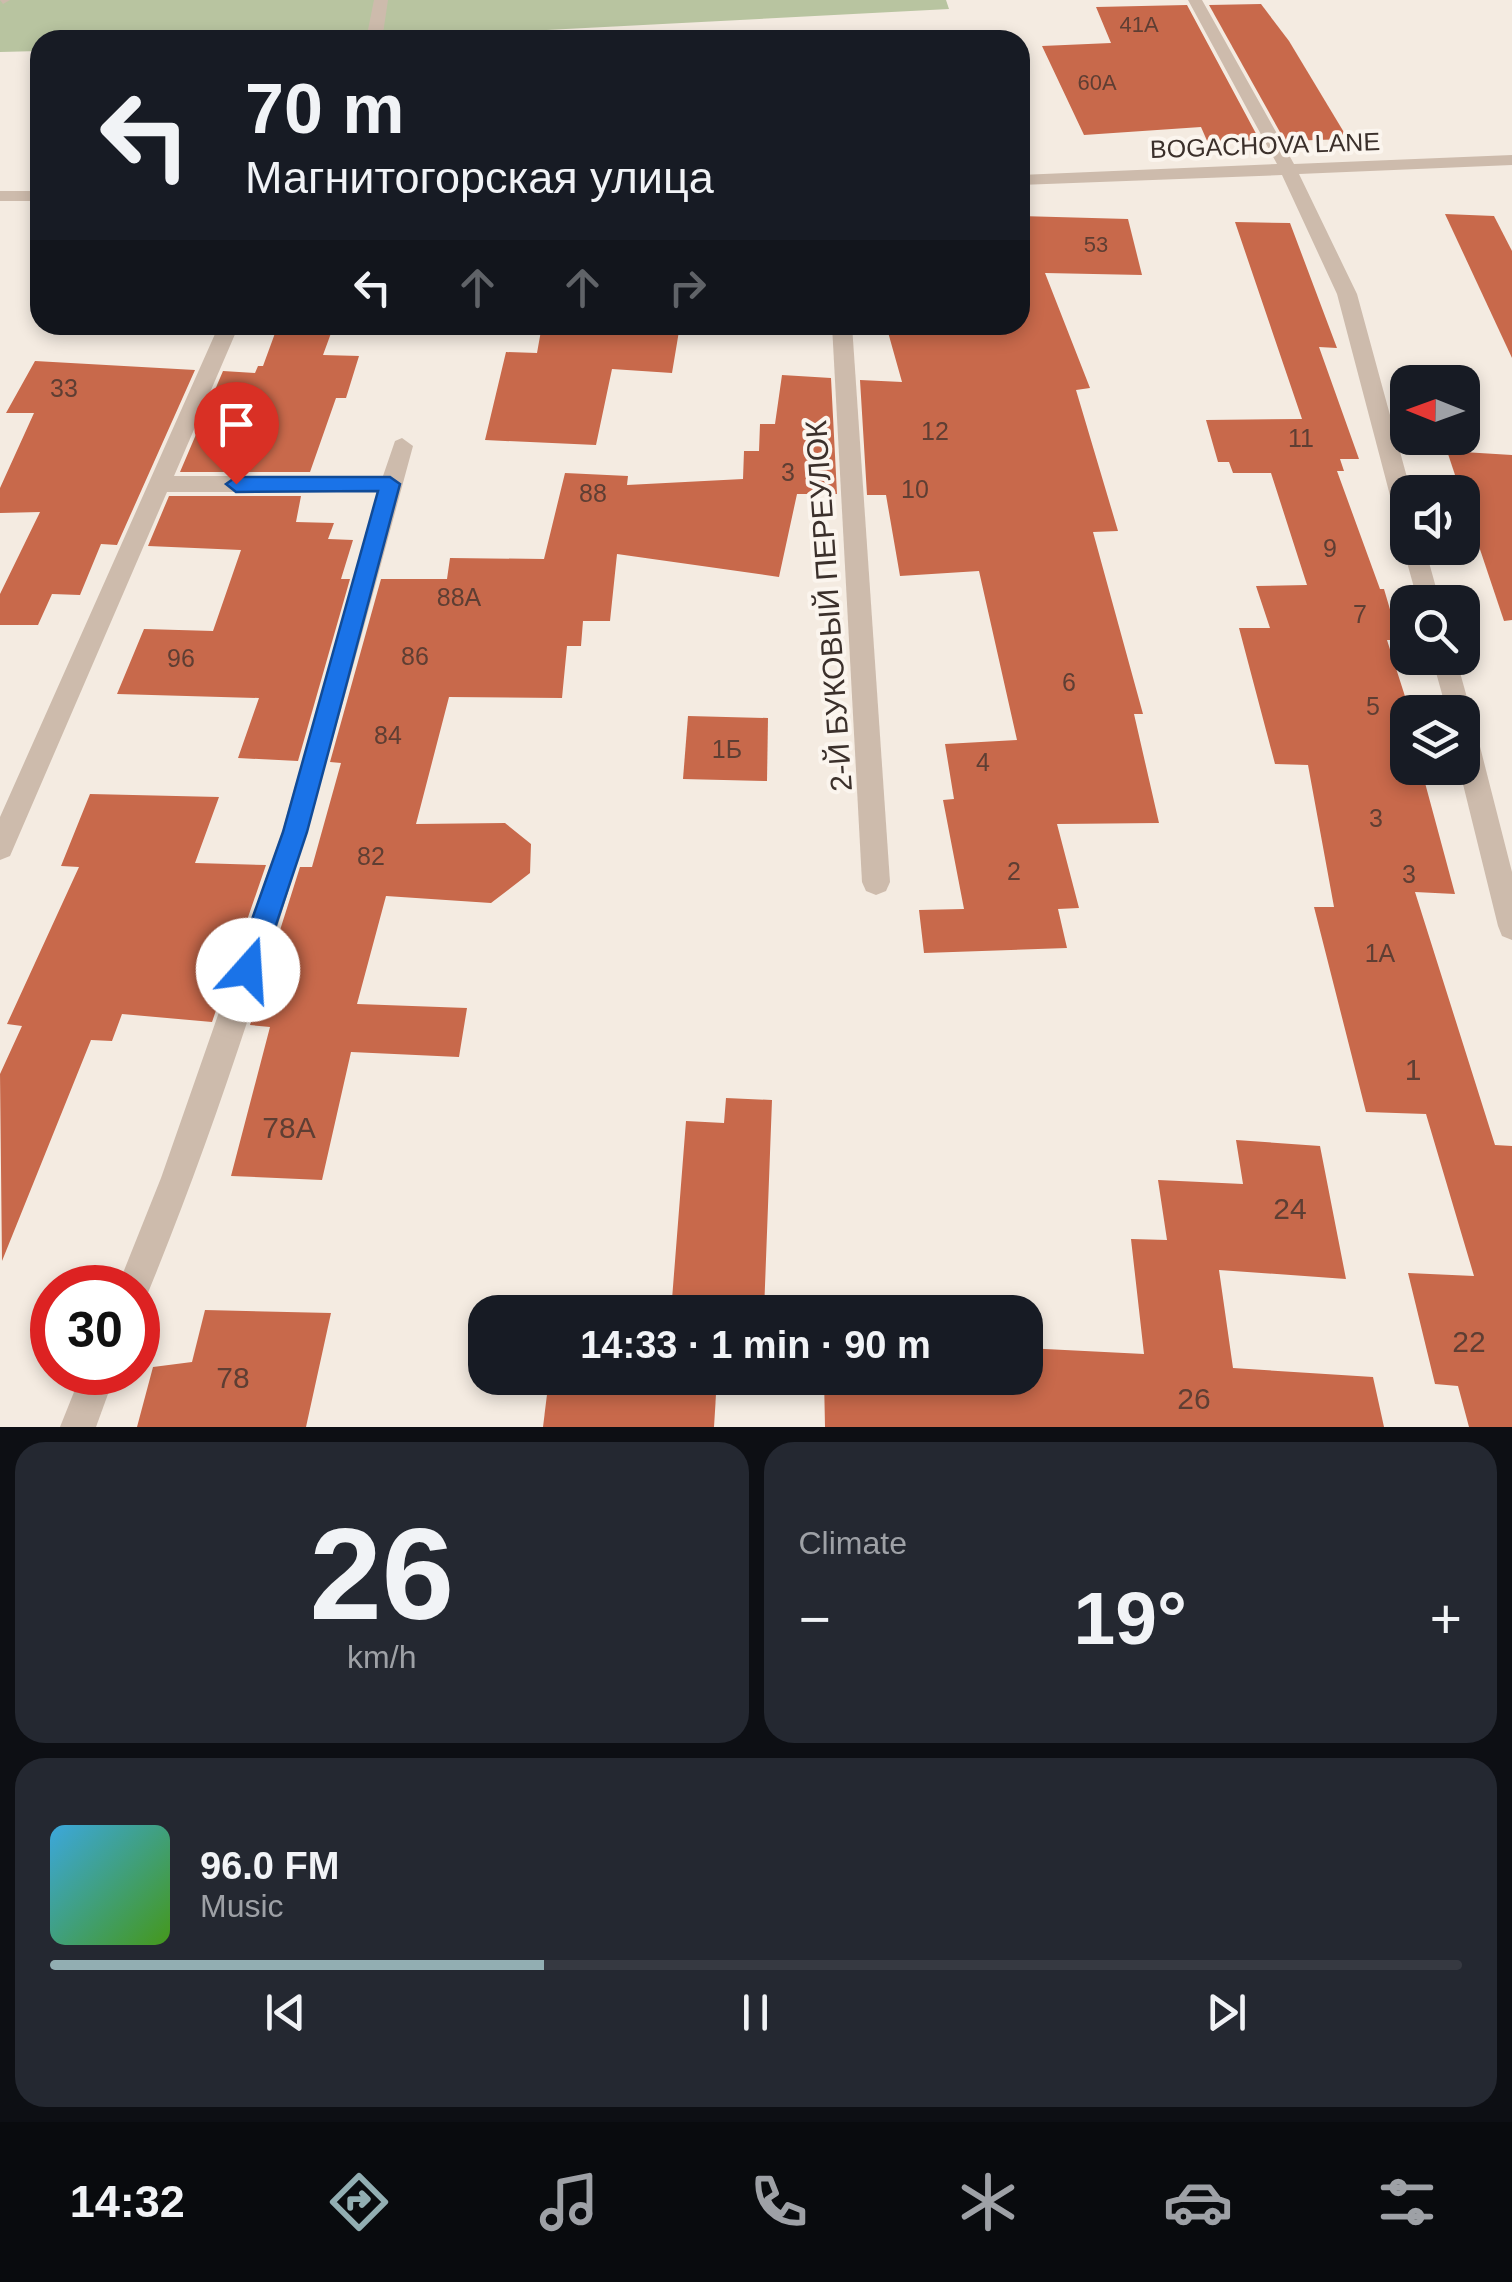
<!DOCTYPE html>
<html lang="en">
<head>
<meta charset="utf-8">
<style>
  :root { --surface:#171b24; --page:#242831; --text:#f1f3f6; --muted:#9ea1a6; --line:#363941; --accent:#92aeb2 }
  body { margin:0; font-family:Helvetica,sans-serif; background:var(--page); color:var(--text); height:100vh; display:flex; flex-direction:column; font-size:38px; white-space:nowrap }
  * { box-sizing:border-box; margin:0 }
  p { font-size:32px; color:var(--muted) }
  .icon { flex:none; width:55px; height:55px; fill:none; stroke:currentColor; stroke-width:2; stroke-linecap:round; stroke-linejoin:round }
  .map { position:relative; height:1427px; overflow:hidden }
  .panel { display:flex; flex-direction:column; gap:15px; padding:15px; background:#0d0f14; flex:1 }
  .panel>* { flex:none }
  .hud { position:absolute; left:30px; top:30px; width:1000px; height:305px; border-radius:30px; box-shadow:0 5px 15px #0003; background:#171b24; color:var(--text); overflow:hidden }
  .needle { width:65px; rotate:271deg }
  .fabs { position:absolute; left:1390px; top:365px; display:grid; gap:20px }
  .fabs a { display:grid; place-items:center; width:90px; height:90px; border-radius:20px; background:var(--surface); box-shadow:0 5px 15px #0003; font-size:50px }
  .speed { position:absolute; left:30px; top:1265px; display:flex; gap:20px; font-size:50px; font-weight:700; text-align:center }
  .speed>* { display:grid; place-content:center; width:130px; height:130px; border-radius:50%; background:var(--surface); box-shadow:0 5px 15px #0003; line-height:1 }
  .speed .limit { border:15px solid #d22; background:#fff; color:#111 }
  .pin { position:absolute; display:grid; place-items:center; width:85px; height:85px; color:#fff; margin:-102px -42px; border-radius:50% 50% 50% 0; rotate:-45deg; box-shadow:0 0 10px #0007 }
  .pin .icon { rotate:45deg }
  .me { position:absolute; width:110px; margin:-55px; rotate:19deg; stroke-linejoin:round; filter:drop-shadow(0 0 8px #0008) }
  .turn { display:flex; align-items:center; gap:35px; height:210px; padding:0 50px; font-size:45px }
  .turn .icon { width:130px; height:130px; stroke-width:2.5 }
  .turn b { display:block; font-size:70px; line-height:85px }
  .lanes { display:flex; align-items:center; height:95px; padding:0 50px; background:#0003; justify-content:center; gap:50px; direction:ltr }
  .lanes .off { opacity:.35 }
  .big { font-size:75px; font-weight:800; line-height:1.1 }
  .panel .card { flex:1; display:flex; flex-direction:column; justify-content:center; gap:15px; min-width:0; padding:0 35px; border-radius:30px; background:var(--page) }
  .panel .dial { align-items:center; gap:0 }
  .dial b { font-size:130px; line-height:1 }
  .song { display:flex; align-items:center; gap:30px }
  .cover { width:120px; height:120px; border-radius:15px; background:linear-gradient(135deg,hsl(200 70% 55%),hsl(100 70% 35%)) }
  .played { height:10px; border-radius:5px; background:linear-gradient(90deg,var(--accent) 35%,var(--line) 35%) }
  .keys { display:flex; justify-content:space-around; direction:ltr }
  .heat { display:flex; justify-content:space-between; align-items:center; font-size:55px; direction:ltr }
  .panel .tiles { flex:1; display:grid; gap:15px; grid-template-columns:1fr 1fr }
  .card:last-child { grid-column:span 2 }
  .trip { position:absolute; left:468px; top:1295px; width:575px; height:100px; border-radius:30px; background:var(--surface); box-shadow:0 5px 15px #0003; font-weight:800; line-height:100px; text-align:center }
  .dock { display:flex; height:160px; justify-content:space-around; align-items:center; background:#090b0e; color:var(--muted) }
  .dock .icon { width:70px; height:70px }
  .dock .selected { color:var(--accent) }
  .dock b { font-size:45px; color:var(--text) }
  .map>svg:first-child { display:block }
  .green { fill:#b8c4a0 }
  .building { fill:#c8694b }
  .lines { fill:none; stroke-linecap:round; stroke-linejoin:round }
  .minor { fill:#cdbbac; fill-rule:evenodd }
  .route { fill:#1a73e8; stroke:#114b97; stroke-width:2.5 }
  .labels { text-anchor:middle; stroke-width:8; stroke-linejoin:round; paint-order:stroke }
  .far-number-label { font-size:22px; fill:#5e3e33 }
  .far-street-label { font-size:25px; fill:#3b302b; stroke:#fbf5ee }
  .number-label { font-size:25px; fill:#5e3e33 }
  .street-label { font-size:30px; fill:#3b302b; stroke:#fbf5ee }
  .near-number-label { font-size:30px; fill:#5e3e33 }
</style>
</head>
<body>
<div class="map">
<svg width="1512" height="1427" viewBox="0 0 1512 1427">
  <rect width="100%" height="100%" fill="#f4ebe1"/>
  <!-- green -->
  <polygon class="green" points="0,0 946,0 949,9 374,39 40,40 40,51 0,52"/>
  <!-- building -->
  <g class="building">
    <polygon points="1261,4 1289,41 1348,139 1285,141 1209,5"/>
    <polygon points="1187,5 1260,141 1208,143 1201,127 1084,135 1042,46 1111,43 1096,7"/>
    <polygon points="1445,214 1494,216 1512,251 1512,358"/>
    <polygon points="1020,216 1128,219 1142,275 1045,273 1090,388 1076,390 1118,531 1093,532 1143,714 1134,714 1159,823 1057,824 1079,908 1058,909 1067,948 924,953 919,910 964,909 943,800 954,799 945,744 1017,740 979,571 900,576 886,495 867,495 860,380 902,382 886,325 1020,325"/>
    <polygon points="1235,222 1290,223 1337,348 1319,347 1359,459 1340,459 1344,471 1337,471 1380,589 1384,589 1399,640 1387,640 1410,712 1407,712 1408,768 1421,768 1455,894 1415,892 1495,1145 1512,1146 1512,1427 1469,1427 1458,1386 1435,1384 1408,1273 1474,1276 1426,1114 1366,1112 1314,907 1334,907 1308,765 1275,764 1239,628 1270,628 1256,586 1307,585 1271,473 1233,473 1229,462 1218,462 1206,420 1302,419"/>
    <polygon points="278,325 334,325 323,355 359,356 346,398 336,398 310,472 180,472 223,371 255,373 258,366 263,366"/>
    <polygon points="542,325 680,325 672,373 612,369 596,445 485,440 506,352 537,353"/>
    <polygon points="35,361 195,370 117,545 101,544 80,595 52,594 38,625 0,625 0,594 40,512 0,513 0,488 34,413 6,413"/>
    <polygon points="782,375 831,378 837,494 797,494 779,577 617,554 610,621 583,621 581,646 567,646 562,698 449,697 416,824 505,823 531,844 530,873 491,903 386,896 357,1004 467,1008 459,1057 351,1052 322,1180 231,1176 270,1027 250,1025 300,867 312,867 341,763 330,762 381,579 447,579 450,558 544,559 565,473 628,476 627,485 743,479 744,451 759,451 760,424 775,424"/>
    <polygon points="1447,451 1512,455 1512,620 1504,621"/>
    <polygon points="169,496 301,496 296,522 334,523 328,539 353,540 341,579 350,579 298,761 238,758 259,698 117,694 144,629 213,631 241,550 148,546"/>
    <polygon points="688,716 768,718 767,781 683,779"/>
    <polygon points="90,794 219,797 195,863 266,865 212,1022 122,1014 112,1041 91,1040 2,1261 0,1074 22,1026 7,1024 79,867 61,866"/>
    <polygon points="726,1098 772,1100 764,1312 671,1312 686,1121 724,1123"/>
    <polygon points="1236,1140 1320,1146 1346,1279 1219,1270 1233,1368 1373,1377 1384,1427 825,1427 824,1378 1025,1378 1025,1348 1144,1354 1131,1239 1167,1240 1158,1180 1243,1184"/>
    <polygon points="205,1310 331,1313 306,1427 137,1427 153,1367 192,1362"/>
    <polygon points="549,1378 717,1378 714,1427 543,1427"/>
  </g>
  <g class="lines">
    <!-- minor -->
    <g class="minor">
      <polygon points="0,0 10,0 3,4"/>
      <polygon points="374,0 388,0 382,40 366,40"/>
      <polygon points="1188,0 1202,0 1294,164 1512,155 1512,165 1299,174 1357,294 1411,492 1408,492 1408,530 1397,522 1337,294 1282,175 1020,185 1020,175 1277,164"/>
      <rect x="0" y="191" width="40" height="10"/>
      <path d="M 219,325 L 239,325 L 174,476 L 383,476 L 395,441 L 402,438 L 413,446 C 335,734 259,1024 145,1300 L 138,1303 L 138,1288 L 117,1288 L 161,1178 L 282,832 L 378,492 L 167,492 L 10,856 L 0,860 L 0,817 Z"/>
      <polygon points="832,325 852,325 890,882 886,891 876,895 866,891 862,882"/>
      <polygon points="1408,541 1408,548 1425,548 1440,602 1418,602 1403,548"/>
      <polygon points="1432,658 1456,658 1471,712 1468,718 1475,727 1512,872 1512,940 1502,936 1498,926 1459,768 1462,768 1462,712 1447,712"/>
      <polygon points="82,1372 116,1372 96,1427 60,1427"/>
    </g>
  </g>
  <!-- route -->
  <polygon class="route" points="236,477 390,477 400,484 307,832 261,970 257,980 248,983 238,980 234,970 283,832 378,491 236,492 226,484"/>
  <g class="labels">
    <!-- far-number labels -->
    <g class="far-number-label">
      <text x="1139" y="32">41А</text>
      <text x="1097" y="90">60А</text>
      <text x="1096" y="252">53</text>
    </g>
    <!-- far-street labels -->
    <g class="far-street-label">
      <text transform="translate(1265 145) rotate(-2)" y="9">BOGACHOVA LANE</text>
    </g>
    <!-- number labels -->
    <g class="number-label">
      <text x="64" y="397">33</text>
      <text x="935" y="440">12</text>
      <text x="1301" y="447">11</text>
      <text x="788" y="481">3</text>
      <text x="915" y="498">10</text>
      <text x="593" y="502">88</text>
      <text x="1330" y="557">9</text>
      <text x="459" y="606">88А</text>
      <text x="1360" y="623">7</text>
      <text x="415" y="665">86</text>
      <text x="181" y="667">96</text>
      <text x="1069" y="691">6</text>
      <text x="1373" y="715">5</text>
      <text x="388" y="744">84</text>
      <text x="727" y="758">1Б</text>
      <text x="983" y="771">4</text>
      <text x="1376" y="827">3</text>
      <text x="371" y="865">82</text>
      <text x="1014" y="880">2</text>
      <text x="1409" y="883">3</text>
      <text x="1380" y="962">1А</text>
    </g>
    <!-- street labels -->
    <g class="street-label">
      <text transform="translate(829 606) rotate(-94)" y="10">2-Й БУКОВЫЙ ПЕРЕУЛОК</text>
    </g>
    <!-- near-number labels -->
    <g class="near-number-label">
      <text x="1413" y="1080">1</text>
      <text x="289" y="1138">78А</text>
      <text x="1290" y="1219">24</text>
      <text x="1469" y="1352">22</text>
      <text x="233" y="1388">78</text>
      <text x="1194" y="1409">26</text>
    </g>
  </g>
</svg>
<div class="fabs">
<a><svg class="needle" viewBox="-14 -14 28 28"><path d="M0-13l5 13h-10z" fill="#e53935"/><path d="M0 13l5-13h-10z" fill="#9ea1a6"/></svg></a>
<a><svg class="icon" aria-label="sound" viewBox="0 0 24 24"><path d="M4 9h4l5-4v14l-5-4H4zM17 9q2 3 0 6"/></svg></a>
<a><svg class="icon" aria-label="search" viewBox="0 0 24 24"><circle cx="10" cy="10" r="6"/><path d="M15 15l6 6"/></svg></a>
<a><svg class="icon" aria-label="layers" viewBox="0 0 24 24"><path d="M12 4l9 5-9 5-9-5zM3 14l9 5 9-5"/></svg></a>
</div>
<div class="speed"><div class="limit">30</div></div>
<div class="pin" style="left:236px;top:484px;background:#d93025"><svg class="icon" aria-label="arrive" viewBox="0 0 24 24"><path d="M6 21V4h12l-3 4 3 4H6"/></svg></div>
<svg class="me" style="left:248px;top:970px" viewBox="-20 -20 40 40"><circle r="19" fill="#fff"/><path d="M0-13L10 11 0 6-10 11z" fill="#1a73e8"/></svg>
<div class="trip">14:33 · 1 min · 90 m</div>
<div class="hud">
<div class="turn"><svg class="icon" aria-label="left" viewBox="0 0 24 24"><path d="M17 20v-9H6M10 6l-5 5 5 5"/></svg><div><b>70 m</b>Магнитогорская улица</div></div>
<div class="lanes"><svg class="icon" aria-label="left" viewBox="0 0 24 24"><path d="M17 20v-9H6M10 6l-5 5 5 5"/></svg><svg class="icon off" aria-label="ahead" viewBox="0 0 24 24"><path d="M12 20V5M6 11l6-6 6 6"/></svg><svg class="icon off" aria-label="ahead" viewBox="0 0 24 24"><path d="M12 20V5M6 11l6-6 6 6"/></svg><svg class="icon off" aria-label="right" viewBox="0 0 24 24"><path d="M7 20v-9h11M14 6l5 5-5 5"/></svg></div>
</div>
</div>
<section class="panel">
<div class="tiles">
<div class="card dial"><b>26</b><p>km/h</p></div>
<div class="card"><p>Climate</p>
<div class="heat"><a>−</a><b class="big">19°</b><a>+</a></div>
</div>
<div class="card">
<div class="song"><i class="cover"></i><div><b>96.0 FM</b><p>Music</p></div></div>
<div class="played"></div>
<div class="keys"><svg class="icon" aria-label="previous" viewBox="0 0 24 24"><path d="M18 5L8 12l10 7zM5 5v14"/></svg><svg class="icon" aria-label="pause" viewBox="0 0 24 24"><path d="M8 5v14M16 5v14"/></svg><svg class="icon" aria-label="next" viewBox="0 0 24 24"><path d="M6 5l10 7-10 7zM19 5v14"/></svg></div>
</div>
</div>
</section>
<nav class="dock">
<b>14:32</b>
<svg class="icon selected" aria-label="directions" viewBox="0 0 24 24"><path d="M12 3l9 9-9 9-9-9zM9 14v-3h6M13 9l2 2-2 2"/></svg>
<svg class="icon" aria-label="music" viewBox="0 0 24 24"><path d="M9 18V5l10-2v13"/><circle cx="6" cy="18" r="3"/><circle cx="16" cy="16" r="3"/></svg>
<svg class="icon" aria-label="phone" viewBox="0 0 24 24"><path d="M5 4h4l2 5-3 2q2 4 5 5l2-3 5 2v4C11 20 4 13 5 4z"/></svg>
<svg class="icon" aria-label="climate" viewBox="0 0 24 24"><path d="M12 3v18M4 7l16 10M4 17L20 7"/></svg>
<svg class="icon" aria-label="car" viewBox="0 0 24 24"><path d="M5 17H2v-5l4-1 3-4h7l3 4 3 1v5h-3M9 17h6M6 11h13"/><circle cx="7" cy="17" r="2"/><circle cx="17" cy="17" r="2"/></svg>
<svg class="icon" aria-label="filters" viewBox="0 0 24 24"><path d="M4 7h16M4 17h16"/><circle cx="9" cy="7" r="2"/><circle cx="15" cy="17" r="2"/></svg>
</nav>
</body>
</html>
